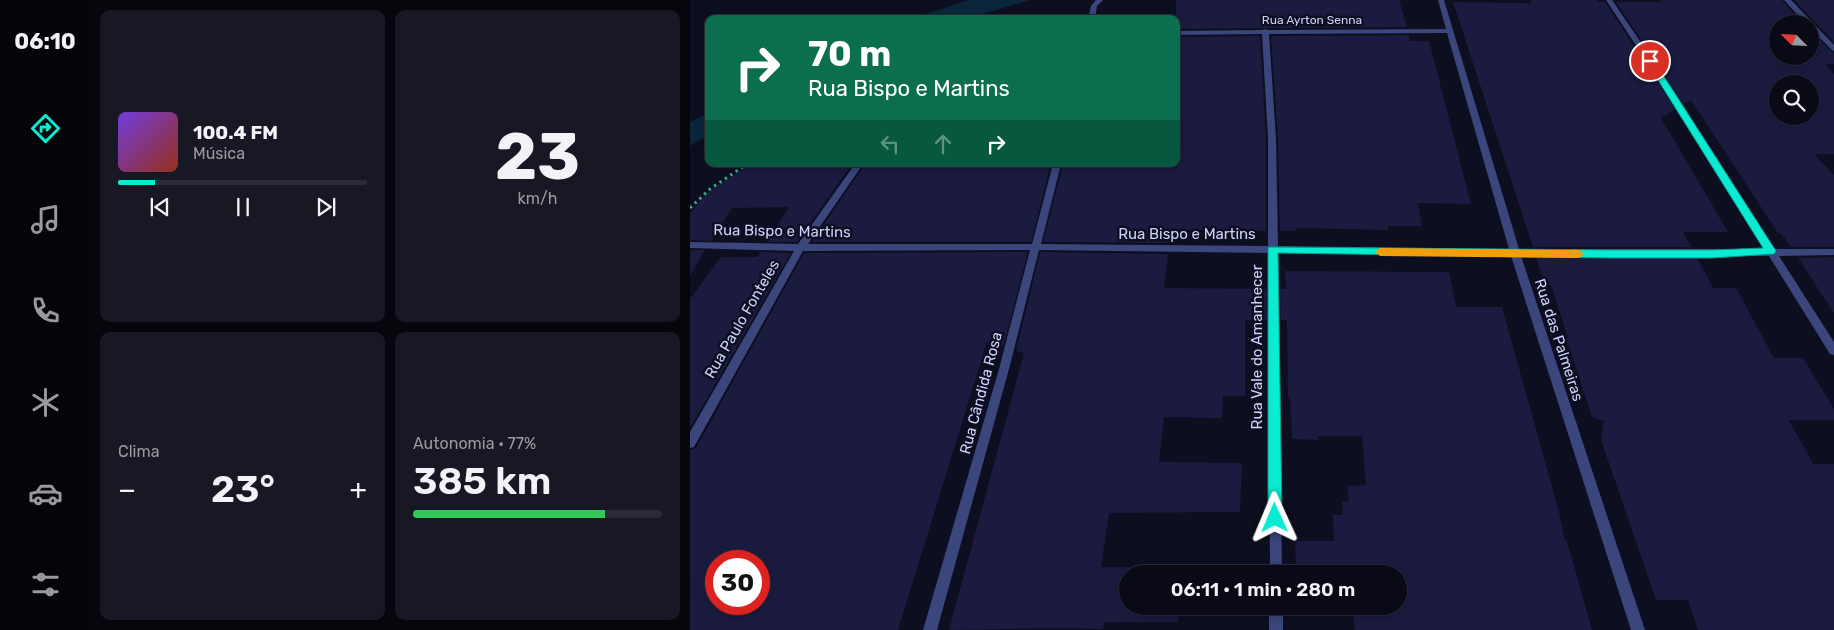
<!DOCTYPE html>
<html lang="pt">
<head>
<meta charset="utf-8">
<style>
  :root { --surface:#0a0a17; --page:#181824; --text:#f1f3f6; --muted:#999aa1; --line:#2a2b36; --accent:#0aecd1 }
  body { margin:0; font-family:Rubik,sans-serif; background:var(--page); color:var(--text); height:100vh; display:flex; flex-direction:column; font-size:19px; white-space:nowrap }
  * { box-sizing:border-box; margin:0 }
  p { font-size:16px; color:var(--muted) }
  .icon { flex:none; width:28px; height:28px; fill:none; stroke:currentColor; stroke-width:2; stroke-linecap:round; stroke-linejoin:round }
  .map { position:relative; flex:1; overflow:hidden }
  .details { display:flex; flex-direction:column; gap:10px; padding:10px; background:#06060d; width:600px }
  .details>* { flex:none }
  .guide { position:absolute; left:15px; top:15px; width:475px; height:152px; border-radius:10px; box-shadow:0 2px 12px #0003,0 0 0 1px var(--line); background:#0b6e4f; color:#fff; overflow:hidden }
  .needle { width:32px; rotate:294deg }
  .tools { position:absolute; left:1079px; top:15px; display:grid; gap:10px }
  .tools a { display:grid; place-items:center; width:50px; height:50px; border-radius:50%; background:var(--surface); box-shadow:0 2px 12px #0003,0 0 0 1px var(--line); font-size:25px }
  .speed { position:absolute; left:15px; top:550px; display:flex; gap:10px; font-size:25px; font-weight:700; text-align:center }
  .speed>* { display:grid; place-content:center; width:65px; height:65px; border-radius:50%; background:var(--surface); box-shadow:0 2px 12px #0003,0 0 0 1px var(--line); line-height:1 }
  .speed .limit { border:8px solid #d22; background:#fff; color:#111 }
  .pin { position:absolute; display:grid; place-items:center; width:42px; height:42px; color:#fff; margin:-21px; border:2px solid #fff; border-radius:50%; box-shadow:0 1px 5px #0007 }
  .me { position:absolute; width:55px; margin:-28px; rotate:359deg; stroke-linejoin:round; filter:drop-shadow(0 0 4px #0008) }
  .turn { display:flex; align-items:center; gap:18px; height:105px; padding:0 20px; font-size:22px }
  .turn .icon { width:65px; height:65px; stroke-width:2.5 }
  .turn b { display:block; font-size:35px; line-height:42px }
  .lanes { display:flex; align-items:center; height:48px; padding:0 20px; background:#0003; justify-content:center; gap:25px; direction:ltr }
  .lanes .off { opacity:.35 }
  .big { font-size:38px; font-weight:600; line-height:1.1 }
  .details .card { flex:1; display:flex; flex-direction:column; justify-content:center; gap:8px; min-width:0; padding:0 18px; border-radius:10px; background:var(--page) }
  .details .dial { align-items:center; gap:0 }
  .dial b { font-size:65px; line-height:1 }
  .song { display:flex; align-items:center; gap:15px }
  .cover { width:60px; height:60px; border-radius:8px; background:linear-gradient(135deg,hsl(260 70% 55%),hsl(10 70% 35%)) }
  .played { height:5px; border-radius:2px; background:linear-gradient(90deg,var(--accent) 15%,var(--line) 15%) }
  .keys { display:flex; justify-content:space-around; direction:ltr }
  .heat { display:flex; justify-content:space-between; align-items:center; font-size:28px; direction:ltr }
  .charge { height:8px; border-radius:4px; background:linear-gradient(90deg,#34c759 77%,var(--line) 0) }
  .details .tiles { flex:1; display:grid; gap:10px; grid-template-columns:repeat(2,1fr) }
  .trip { position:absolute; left:429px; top:565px; width:288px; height:50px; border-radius:25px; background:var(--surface); box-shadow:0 2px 12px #0003,0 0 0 1px var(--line); font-weight:600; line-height:50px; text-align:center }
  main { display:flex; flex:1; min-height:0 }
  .menu { display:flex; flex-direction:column; width:90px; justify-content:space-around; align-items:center; background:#040409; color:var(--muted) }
  .menu .icon { width:35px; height:35px }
  .menu .selected { color:var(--accent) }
  .menu b { font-size:22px; color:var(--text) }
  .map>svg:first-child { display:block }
  .water { fill:#0b263a }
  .building { fill:#1a1b3f; fill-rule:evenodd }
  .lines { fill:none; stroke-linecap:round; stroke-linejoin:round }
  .path { stroke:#32ab8a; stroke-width:3; stroke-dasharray:2.5 4; stroke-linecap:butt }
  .street { fill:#3a467c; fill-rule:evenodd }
  .route { fill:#0aecd1; stroke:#069988 }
  .slow { fill:#f59e0b }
  .labels { text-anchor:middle; stroke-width:5; stroke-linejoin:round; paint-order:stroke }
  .far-street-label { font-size:12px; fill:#cdd2fd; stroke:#0d0e1f }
  .street-label { font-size:15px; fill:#cdd2fd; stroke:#0d0e1f }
</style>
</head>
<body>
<main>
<nav class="menu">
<b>06:10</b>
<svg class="icon selected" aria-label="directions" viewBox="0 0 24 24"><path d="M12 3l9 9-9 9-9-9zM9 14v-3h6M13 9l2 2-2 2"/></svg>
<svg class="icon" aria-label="music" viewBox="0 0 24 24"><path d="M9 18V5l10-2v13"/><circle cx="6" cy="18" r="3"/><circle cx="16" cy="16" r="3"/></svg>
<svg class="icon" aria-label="phone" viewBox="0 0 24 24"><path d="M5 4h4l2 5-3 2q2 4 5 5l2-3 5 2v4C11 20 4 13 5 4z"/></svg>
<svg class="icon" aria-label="climate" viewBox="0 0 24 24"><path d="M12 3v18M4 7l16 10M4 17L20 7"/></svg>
<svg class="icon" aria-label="car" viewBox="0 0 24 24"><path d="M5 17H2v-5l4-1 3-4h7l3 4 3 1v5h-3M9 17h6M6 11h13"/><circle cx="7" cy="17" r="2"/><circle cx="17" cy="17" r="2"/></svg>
<svg class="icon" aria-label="filters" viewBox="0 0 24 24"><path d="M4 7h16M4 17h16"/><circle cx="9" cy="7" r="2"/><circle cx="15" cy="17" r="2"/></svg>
</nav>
<section class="details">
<div class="tiles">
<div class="card">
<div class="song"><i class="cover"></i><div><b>100.4 FM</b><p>Música</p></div></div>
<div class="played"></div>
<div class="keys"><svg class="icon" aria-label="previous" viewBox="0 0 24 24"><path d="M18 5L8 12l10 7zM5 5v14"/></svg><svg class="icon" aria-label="pause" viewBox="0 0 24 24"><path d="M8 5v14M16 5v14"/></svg><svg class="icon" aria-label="next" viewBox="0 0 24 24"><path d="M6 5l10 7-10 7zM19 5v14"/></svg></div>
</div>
<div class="card dial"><b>23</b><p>km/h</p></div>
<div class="card"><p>Clima</p>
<div class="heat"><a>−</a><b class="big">23°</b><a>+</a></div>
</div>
<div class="card"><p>Autonomia · 77%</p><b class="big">385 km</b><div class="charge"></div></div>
</div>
</section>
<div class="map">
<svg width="1144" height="630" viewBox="0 0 1144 630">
  <rect width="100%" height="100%" fill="#0d0e1f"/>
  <!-- water -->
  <g class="water">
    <polygon points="279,0 340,0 277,19 220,19"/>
    <polygon points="19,113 19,134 0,146 0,122"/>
  </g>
  <!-- building -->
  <g class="building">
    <polygon points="486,0 709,0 717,27 486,29"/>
    <polygon points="840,0 907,0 908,2 915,2 985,109 971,118 1038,232 993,232 1001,247 843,247 763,2 842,3"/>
    <path d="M 970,0 L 1092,0 L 1113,24 L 1088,24 L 1088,56 L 1120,56 L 1120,31 L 1144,53 L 1144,64 L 1135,64 L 1144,74 L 1144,154 L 1124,154 L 1144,175 L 1144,247 L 1101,247 L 1091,233 L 1088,233 L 1001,100 L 994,104 L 926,2 L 972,2 ZM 1088,84 L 1120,84 L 1120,116 L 1088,116 Z"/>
    <polygon points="1104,0 1144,0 1144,42"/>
    <polygon points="719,35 720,41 739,41 781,204 728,203 732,226 698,226 698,230 606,228 606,231 590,231 588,139 581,36"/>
    <polygon points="570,36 576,139 576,231 480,230 479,243 353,242 373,164 486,164 486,37"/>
    <polygon points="61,164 128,164 125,167 160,167 107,242 77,242 99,207 42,208 21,241 0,240 0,213 19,191"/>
    <polygon points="184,164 361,164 341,242 122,242 173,167 181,168"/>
    <polygon points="0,250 15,250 0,276"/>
    <polygon points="71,252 101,253 0,428 0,299 31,257 67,257"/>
    <path d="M 338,252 L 313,347 L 297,342 L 208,630 L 0,630 L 0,450 L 6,448 L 114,253 ZM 26,561 L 69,561 L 69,604 L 26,604 Z"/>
    <polygon points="350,252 478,254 474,288 576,289 577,320 555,320 555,396 533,396 532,418 474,417 469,462 552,463 550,512 419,513 411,567 493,568 492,574 438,574 438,606 489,606 488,622 414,622 413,629 368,628 259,630 334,353 326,351"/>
    <polygon points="1144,257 1144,313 1108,258"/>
    <polygon points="846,258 1007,258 1023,288 1046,288 1084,358 1113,358 1144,409 1144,420 1099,420 1123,464 1144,464 1144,630 1008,630 998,600 966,600 911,440 914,421 902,417 876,338 878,338 861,285 855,285"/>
    <polygon points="595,271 759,272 766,307 812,307 869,512 875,541 877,541 902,630 665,630 662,606 708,606 708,574 606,574 605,541 644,541 643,515 653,515 652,502 659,501 657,486 676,485 672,436 628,436 629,440 602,439 600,397 598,397 597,320 591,320 590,289 596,289"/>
  </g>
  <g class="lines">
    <!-- path -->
    <polyline class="path" points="0,208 20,189 57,164"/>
    <!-- street -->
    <g class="street">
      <polygon points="406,0 413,0 407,6 405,19 383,19 399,15 401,6"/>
      <path d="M 748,0 L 754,0 L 829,249 L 1075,249 L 976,91 L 916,0 L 922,0 L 984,91 L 1085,249 L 1144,249 L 1144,255 L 1089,256 L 1144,342 L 1144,355 L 1140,354 L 1079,256 L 831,256 L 955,630 L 941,630 L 821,256 L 588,253 L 592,574 L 580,574 L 578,253 L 349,250 L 319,369 L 247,630 L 233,630 L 309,369 L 340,250 L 113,251 L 4,447 L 0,448 L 0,432 L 104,251 L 0,248 L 0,242 L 108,244 L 165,164 L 173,164 L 118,244 L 342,244 L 363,164 L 371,164 L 351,244 L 578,246 L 578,139 L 572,34 L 486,35 L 486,31 L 572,30 L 575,29 L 578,30 L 756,29 ZM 757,33 L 819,249 L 588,246 L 586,139 L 579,34 Z"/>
      <polygon points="1094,0 1101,0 1144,45 1144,51 1142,50 1120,28 1120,24 1116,24"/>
      <rect x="579" y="606" width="14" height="24"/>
    </g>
  </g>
  <!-- route -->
  <polygon class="route" points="960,58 964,61 1084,248 1086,251 1084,254 1022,258 921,258 588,253 592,518 590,523 585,525 580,523 578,518 578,249 579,247 921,250 1022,250 1073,248 956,61"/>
  <!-- slow -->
  <polygon class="slow" points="690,248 889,250 894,254 889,258 690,256 685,252"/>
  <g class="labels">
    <!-- far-street labels -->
    <g class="far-street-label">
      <text x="622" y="24">Rua Ayrton Senna</text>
    </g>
    <!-- street labels -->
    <g class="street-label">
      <text transform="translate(92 231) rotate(1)" y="5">Rua Bispo e Martins</text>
      <text x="497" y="239">Rua Bispo e Martins</text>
      <text transform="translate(52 319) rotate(-60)" y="5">Rua Paulo Fonteles</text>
      <text transform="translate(869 340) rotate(72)" y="5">Rua das Palmeiras</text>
      <text transform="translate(567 347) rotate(-90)" y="5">Rua Vale do Amanhecer</text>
      <text transform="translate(291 393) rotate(-75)" y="5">Rua Cândida Rosa</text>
    </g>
  </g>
</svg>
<div class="tools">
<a><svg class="needle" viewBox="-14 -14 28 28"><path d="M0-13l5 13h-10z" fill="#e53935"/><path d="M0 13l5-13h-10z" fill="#999aa1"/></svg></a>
<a><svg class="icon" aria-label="search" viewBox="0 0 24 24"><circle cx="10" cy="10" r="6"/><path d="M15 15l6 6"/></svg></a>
</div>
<div class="speed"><div class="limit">30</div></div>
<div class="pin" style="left:960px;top:61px;background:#d93025"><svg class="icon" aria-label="arrive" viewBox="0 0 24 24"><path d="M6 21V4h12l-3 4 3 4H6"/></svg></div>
<svg class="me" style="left:585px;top:518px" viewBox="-20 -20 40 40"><path d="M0-17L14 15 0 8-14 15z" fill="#0aecd1" stroke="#fff" stroke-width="4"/></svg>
<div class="trip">06:11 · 1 min · 280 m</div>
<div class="guide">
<div class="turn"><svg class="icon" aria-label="right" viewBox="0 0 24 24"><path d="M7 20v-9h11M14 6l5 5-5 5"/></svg><div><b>70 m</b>Rua Bispo e Martins</div></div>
<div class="lanes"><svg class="icon off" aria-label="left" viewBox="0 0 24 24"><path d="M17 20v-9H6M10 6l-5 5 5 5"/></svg><svg class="icon off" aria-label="ahead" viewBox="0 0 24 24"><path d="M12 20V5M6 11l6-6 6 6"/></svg><svg class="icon" aria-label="right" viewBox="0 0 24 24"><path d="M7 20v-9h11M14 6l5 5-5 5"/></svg></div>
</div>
</div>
</main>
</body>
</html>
